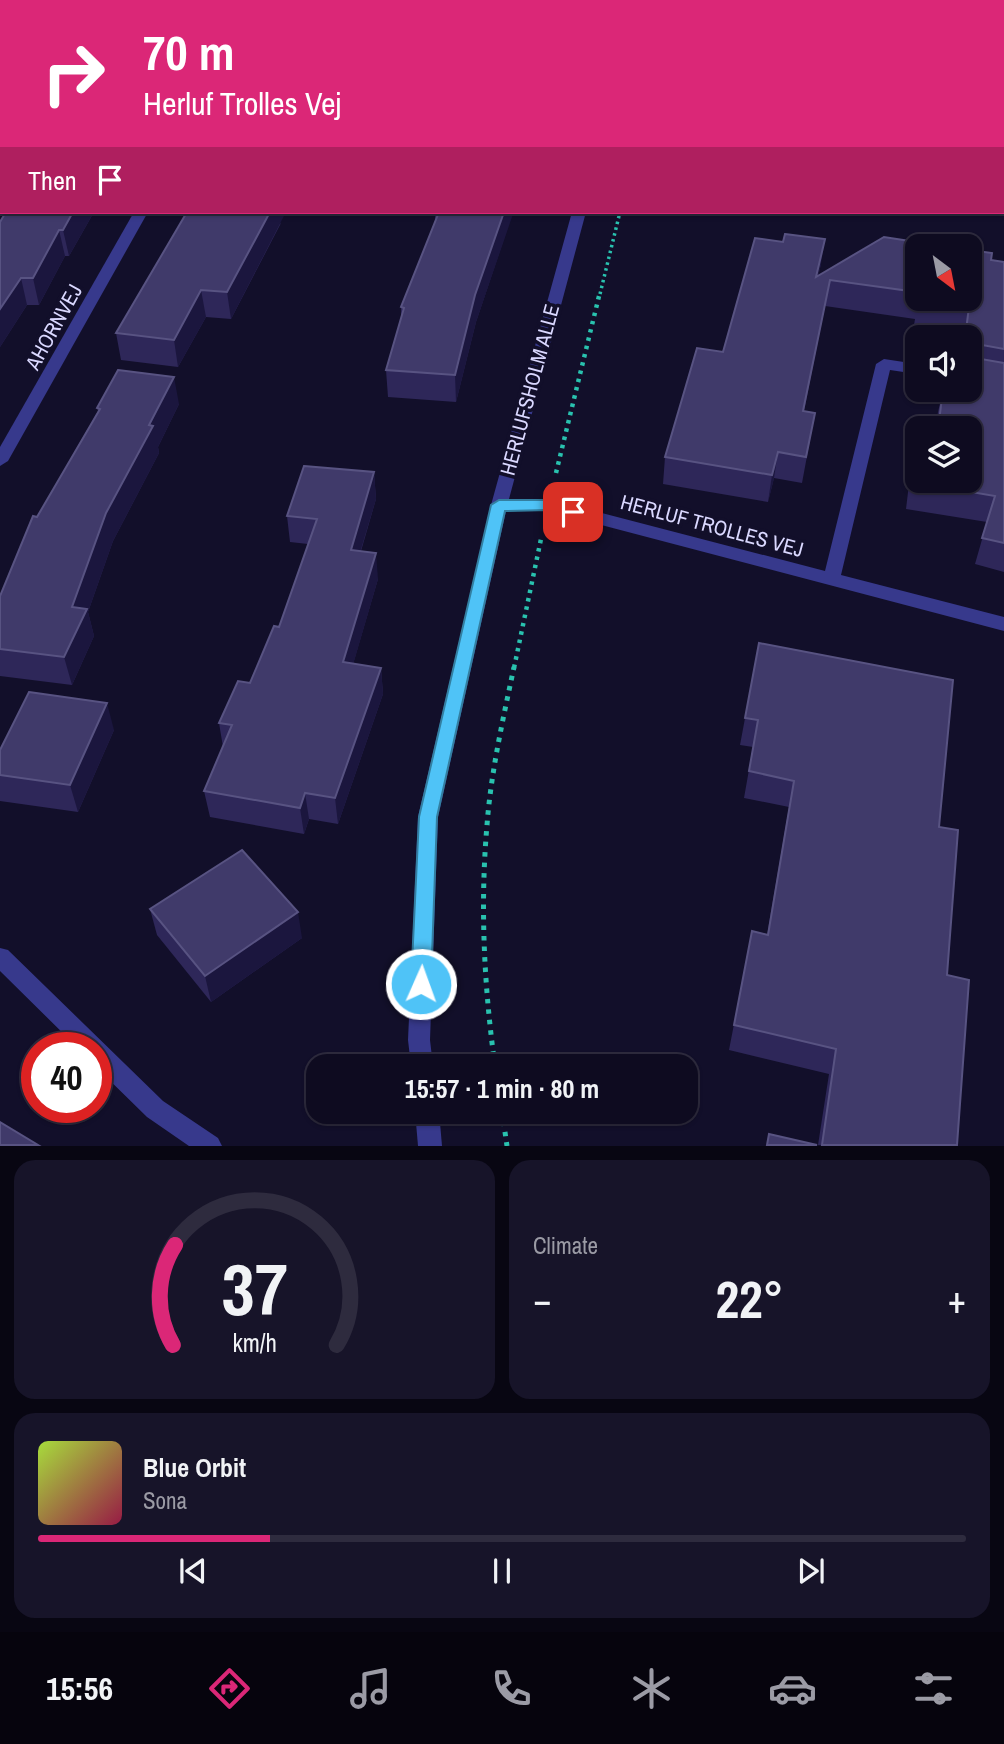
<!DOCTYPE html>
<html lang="en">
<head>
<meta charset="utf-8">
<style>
  :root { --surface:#0e0b20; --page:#171429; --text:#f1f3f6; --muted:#9b9ba5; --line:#2e2b3e; --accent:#db2777 }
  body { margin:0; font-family:"Archivo Narrow",sans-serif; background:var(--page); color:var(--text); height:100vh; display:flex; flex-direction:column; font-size:26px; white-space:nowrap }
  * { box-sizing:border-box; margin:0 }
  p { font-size:23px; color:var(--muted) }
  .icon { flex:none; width:38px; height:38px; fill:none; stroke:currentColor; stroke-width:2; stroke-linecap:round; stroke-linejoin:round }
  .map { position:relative; height:1146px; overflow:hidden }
  .panel { display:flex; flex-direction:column; gap:14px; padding:14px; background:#080612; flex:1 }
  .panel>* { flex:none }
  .guide { position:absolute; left:0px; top:0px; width:1004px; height:214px; box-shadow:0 2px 5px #0004,0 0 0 2px var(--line); background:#db2777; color:#fff; overflow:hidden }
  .needle { width:46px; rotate:148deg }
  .tools { position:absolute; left:905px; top:234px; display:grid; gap:14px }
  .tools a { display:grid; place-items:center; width:77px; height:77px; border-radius:14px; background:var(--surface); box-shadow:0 2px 5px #0004,0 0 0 2px var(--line); font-size:35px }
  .speed { position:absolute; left:21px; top:1032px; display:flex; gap:14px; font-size:35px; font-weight:700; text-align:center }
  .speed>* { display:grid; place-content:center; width:91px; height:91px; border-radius:50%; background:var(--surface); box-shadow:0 2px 5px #0004,0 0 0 2px var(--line); line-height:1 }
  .speed .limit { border:10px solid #d22; background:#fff; color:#111 }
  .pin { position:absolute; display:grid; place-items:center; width:60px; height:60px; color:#fff; margin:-30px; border-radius:14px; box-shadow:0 4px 10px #0006 }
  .me { position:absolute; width:77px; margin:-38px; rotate:2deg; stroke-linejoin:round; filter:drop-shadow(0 0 5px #0008) }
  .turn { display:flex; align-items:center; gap:24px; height:147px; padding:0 28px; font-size:32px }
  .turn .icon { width:91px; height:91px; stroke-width:2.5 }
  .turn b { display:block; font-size:49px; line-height:60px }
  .then { display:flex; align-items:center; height:66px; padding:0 28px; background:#0003; gap:14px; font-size:26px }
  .big { font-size:52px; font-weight:800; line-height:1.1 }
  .panel .widget { flex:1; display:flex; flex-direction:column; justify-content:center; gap:10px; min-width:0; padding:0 24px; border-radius:21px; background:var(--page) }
  .panel .dial { align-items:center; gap:0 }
  .dial svg { height:182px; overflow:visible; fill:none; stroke:var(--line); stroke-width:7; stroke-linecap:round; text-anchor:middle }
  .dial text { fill:var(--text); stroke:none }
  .song { display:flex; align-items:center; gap:21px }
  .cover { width:84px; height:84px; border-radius:10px; background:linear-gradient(135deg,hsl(80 70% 55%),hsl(340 70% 35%)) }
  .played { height:7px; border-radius:4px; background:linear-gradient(90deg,var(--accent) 25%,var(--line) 25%) }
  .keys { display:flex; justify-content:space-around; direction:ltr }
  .heat { display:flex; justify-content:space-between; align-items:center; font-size:38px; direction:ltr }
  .panel .tiles { flex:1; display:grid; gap:14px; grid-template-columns:1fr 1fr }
  .widget:last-child { grid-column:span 2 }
  .trip { position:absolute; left:306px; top:1054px; width:392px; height:70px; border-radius:21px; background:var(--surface); box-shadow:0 2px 5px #0004,0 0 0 2px var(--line); font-weight:800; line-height:70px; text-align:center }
  .menu { display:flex; height:112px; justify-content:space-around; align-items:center; background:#06040d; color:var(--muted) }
  .menu .icon { width:49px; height:49px }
  .menu .active { color:var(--accent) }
  .menu b { font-size:32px; color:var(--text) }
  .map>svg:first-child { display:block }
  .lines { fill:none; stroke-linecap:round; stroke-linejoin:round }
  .path-far2 { stroke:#29c2af; stroke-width:3.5; stroke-dasharray:2.5 3.5; stroke-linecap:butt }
  .path-far1 { stroke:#29c2af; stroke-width:4.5; stroke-dasharray:3.5 5; stroke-linecap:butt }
  .path { stroke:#29c2af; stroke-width:5; stroke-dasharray:4.5 6; stroke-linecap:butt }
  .minor { fill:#37398c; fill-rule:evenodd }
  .wall { fill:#2e2759 }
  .shaded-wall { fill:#1b163e }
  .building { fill:#403a6a; stroke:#585382; stroke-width:2 }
  .route { fill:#4fc3f7; stroke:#337fa1; stroke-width:2 }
  .labels { text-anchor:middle; stroke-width:7; stroke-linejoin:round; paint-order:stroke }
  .street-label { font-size:21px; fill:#dad8ff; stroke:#120f2a }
</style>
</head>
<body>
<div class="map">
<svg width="1004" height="1146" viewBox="0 0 1004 1146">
  <rect width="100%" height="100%" fill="#120f2a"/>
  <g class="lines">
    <!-- path-far2 -->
    <polyline class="path-far2" points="600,294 620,212"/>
    <!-- path-far1 -->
    <g class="path-far1">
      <polyline points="556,473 600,292"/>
      <polyline points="514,668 541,539"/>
    </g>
    <!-- path -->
    <g class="path">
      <path d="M 495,1066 C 484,986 480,906 487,825 C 491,772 503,719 514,667"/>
      <polyline points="502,1111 507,1146"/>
    </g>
    <!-- minor -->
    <g class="minor">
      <polygon points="123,0 135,0 122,2"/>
      <rect x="0" y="22" width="2" height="6"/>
      <rect x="1003" y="156" width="1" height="8"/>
      <polygon points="134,212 148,212 8,461 0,466 0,447"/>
      <polygon points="572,212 586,212 509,499 548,499 825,571 876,364 884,359 917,364 917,374 890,370 841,575 1004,617 1004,631 548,511 506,511 438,817 430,1040 433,1066 411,1066 408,1040 418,817 491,505"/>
      <polygon points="0,948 8,950 163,1101 218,1138 222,1146 189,1146 147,1117 96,1067 96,1048 78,1048 0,971"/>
      <polygon points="415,1111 439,1111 442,1146 418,1146"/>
    </g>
  </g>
  <!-- wall -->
  <g class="wall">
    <polygon points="257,0 434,0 433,2 257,2"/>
    <polygon points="898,0 1004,0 1004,118 1003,118 1003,2 898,2"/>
    <polygon points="94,212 69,256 65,256 39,305 27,305 0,347 0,222"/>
    <polygon points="435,212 513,212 476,322 456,402 388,397 386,370 401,317 401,307 435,221"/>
    <polygon points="281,223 231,319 206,317 178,367 121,360 116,333"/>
    <polygon points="783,242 821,264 818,276 917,247 917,299 970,299 991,260 1004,262 1004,572 975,564 987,522 906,509 911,467 917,440 917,481 970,429 935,429 938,412 943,390 970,390 970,338 962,338 963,333 914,325 915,319 825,306 804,411 815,413 802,483 774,478 768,502 663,484 665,457"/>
    <polygon points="179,404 158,447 159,453 113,541 88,612 94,636 72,685 0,676 0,596 37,517 98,411 97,408"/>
    <polygon points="374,472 376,499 361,551 378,579 353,664 381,668 383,694 338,824 309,819 304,834 210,817 204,791 223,747 219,723 250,683 279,627 308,544 290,542 287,516"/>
    <polygon points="759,643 939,827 957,1145 818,1145 829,1074 729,1050 752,931 767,935 789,807 744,798 753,747 740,745"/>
    <polygon points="114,730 78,812 0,801 0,750"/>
    <polygon points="150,909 302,938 211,1002 157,935"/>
  </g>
  <!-- shaded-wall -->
  <g class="shaded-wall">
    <polygon points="420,0 434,0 433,2 420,2"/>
    <polygon points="73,212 94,212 69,256 63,230"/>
    <polygon points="270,212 286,212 231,319 227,292"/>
    <polygon points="504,212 513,212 513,214 476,322 456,402 455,375 475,295"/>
    <polygon points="59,230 65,256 39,305 33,278"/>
    <polygon points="825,239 821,264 812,303 816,277"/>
    <polygon points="21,278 27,305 0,347 0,309"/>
    <polygon points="830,280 825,306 798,437 803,411"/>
    <polygon points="201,290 206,317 178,367 174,340"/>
    <polygon points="174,377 179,404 158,447 159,453 113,541 88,612 94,636 72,685 64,657 72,607 106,513"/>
    <polygon points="778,452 774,478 768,502 772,475"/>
    <polygon points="374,472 376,499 353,576 351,550"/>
    <polygon points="376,553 378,579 346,689 343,662"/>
    <polygon points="381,668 383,694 338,824 335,798"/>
    <polygon points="107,703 114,730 78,812 70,785"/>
    <polygon points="305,793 309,819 304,834 300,808"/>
    <polygon points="298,912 302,938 211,1002 205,976"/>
  </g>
  <!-- building -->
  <g class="building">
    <polygon points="491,0 855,0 873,2 692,2 680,0 679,2 490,2"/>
    <polygon points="899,0 1004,0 1004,94 1003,93 1003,2 899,2"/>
    <polygon points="6,212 73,212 63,230 59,230 33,278 21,278 0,309 0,222"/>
    <polygon points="187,212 270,212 227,292 201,290 174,340 116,333"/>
    <polygon points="439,212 504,212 475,295 455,375 386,370 404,308 401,307"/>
    <polygon points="785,234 825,239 816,277 884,237 949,247 917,247 917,292 830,280 803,411 815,413 806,457 778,452 772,475 665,457 697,348 723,352 755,238 783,242"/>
    <polygon points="970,250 992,253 991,260 1004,262 1004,349 977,344 974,346 975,358 1004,363 1004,543 982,538 995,496 912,482 917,440 917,481 970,481 970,429 938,429 943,390 970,390 970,338 965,338 969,307 920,300 970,299"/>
    <polygon points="118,370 174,377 149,425 153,426 106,513 72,607 87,609 64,657 0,649 0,596 33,516 37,517 100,409 97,408"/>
    <polygon points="304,466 374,472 351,550 376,553 343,662 381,668 335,798 305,793 300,808 204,791 232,725 219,723 238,681 250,683 274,626 279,627 317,519 287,516"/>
    <polygon points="759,643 953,680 939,827 958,830 947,975 969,980 957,1145 822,1145 836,1049 734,1025 752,931 768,935 794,781 749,771 758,720 745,718"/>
    <polygon points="29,692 107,703 70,785 0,775 0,750"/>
    <polygon points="242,850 298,912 205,976 150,909"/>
    <polygon points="0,1122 38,1145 0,1145"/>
    <polygon points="769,1134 817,1145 767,1145"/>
  </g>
  <!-- route -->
  <polygon class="route" points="499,500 548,500 579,508 581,512 573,517 548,510 505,511 437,817 431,984 428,990 421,993 414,990 411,984 419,817 491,505"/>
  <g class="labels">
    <!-- street labels -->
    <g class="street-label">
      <text transform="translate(54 327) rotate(-61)" y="7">AHORNVEJ</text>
      <text transform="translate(530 390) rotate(-75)" y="7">HERLUFSHOLM ALLE</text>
      <text transform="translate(712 526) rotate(15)" y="7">HERLUF TROLLES VEJ</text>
    </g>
  </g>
</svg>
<div class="tools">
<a><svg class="needle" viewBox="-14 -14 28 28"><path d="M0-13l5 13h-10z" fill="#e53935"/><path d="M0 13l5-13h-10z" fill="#9b9ba5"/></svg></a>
<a><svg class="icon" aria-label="sound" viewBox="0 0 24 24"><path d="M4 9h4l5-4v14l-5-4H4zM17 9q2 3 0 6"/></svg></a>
<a><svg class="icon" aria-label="layers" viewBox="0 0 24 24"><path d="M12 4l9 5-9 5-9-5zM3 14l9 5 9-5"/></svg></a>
</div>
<div class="speed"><div class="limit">40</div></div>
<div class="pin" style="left:573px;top:512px;background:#d93025"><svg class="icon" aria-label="arrive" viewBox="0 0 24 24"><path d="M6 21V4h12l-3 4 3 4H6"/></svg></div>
<svg class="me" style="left:421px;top:984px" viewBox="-20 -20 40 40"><circle r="17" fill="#4fc3f7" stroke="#fff" stroke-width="3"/><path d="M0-11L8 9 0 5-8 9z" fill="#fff"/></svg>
<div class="trip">15:57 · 1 min · 80 m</div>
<div class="guide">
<div class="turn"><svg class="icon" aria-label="right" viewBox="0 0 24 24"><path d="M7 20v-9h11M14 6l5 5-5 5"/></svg><div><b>70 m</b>Herluf Trolles Vej</div></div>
<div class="then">Then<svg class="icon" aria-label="arrive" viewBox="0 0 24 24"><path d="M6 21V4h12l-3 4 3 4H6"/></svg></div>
</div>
</div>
<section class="panel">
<div class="tiles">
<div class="widget dial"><svg viewBox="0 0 100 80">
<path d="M14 69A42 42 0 1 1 86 69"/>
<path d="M14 69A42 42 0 0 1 15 25" stroke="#db2777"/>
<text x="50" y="56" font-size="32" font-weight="700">37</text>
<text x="50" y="72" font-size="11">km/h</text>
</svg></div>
<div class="widget"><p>Climate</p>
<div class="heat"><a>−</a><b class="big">22°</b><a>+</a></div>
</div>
<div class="widget">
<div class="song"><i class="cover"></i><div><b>Blue Orbit</b><p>Sona</p></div></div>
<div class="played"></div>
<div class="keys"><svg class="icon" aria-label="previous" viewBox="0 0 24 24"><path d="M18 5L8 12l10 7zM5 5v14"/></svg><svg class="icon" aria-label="pause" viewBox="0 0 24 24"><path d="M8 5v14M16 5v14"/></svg><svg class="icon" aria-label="next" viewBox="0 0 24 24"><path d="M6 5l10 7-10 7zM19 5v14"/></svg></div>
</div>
</div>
</section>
<nav class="menu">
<b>15:56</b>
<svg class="icon active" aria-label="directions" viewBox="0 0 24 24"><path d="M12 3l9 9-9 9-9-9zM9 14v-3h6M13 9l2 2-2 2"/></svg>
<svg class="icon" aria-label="music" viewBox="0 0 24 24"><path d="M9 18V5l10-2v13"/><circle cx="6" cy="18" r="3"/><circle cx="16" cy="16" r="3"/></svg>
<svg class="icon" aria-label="phone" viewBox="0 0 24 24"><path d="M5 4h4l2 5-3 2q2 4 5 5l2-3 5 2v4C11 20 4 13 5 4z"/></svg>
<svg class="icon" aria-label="climate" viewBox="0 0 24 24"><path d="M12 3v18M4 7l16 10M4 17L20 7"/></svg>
<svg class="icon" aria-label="car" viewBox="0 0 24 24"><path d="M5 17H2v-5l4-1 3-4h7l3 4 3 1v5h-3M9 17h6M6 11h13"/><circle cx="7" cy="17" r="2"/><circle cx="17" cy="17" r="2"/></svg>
<svg class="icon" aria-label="filters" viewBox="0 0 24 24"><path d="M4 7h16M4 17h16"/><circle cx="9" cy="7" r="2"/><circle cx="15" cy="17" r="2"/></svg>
</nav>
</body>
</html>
